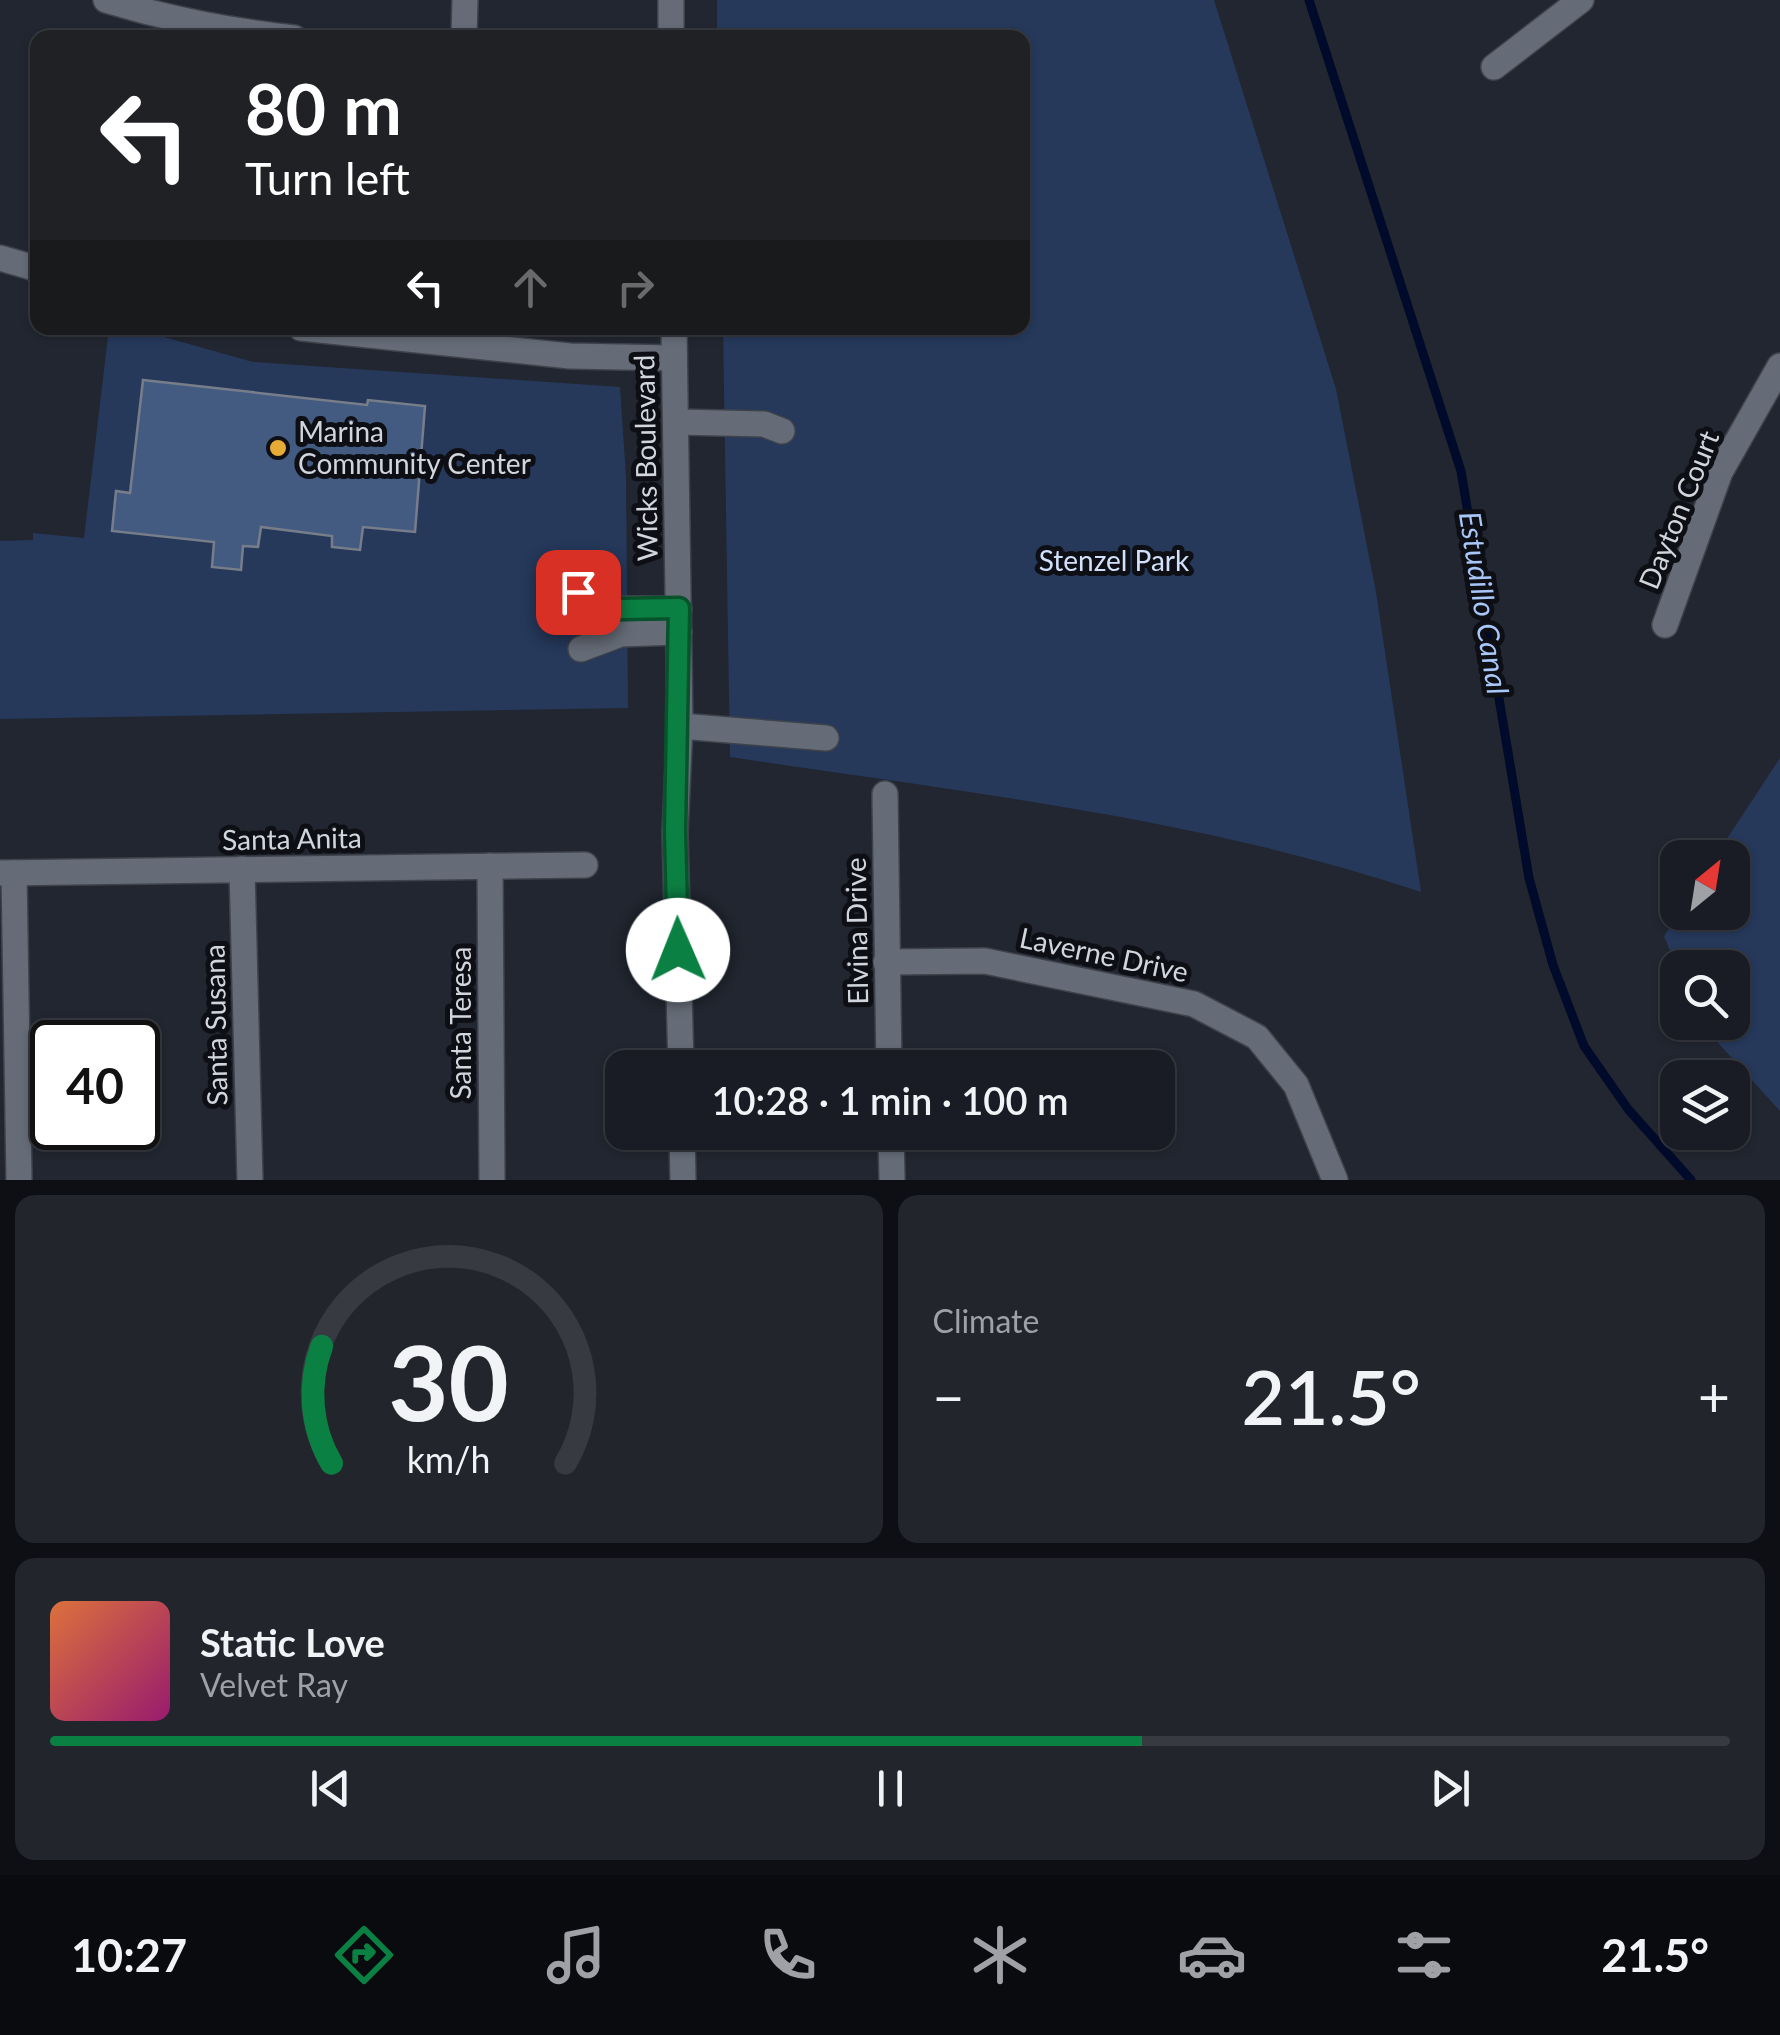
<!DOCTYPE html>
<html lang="en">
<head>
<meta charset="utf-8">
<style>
  :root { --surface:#191c24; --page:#22252c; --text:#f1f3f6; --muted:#9fa1a6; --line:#373a41; --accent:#0b8043 }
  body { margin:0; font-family:Lato,sans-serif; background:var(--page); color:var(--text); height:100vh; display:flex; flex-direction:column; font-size:38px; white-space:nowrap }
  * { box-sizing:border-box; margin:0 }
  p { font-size:32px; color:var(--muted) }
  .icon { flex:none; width:55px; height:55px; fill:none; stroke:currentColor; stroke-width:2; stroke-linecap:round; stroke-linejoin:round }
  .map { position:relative; height:1180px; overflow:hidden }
  .sheet { display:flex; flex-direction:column; gap:15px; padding:15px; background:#0e0f14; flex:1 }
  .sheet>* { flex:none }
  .banner { position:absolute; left:30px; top:30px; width:1000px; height:305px; border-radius:20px; box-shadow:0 2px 8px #0004,0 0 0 2px var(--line); background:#202124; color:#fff; overflow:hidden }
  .needle { width:65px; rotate:30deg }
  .buttons { position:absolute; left:1660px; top:840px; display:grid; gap:20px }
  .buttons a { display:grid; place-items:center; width:90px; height:90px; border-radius:20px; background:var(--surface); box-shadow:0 2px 8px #0004,0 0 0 2px var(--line); font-size:50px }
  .speed { position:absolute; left:30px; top:1020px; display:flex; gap:20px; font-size:50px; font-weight:700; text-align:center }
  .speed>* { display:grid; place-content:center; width:130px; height:130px; border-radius:50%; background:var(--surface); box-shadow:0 2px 8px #0004,0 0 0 2px var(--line); line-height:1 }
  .speed .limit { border:5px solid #111; border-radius:15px; background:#fff; color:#111 }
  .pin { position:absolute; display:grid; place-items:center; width:85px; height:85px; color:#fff; margin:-42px; border-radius:20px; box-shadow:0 5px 15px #0006 }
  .me { position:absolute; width:110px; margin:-55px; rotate:359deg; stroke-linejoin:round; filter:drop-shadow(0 0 8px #0008) }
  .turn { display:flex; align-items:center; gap:35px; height:210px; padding:0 50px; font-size:45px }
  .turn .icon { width:130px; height:130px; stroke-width:2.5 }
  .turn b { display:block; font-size:70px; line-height:85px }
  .lanes { display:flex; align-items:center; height:95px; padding:0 50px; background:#0003; justify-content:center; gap:50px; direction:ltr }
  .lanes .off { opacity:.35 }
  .big { font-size:75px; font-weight:600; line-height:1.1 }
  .sheet .card { flex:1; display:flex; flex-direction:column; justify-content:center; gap:15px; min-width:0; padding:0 35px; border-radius:20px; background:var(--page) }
  .sheet .dial { align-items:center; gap:0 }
  .dial svg { height:260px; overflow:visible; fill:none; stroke:var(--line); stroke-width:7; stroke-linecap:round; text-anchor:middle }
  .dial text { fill:var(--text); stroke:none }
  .song { display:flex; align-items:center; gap:30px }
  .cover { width:120px; height:120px; border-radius:15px; background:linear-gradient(135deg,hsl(20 70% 55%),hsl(320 70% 35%)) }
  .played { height:10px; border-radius:5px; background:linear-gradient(90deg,var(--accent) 65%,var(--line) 65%) }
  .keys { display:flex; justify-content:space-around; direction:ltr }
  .heat { display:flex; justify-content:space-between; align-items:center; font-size:55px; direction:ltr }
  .sheet .tiles { flex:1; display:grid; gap:15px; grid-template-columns:1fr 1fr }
  .card:last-child { grid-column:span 2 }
  .trip { position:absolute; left:605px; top:1050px; width:570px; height:100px; border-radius:20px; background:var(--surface); box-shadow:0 2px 8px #0004,0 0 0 2px var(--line); font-weight:600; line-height:100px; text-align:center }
  .tabs { display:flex; height:160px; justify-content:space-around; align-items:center; background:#0a0b0e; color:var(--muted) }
  .tabs .icon { width:70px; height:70px }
  .tabs .active { color:var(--accent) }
  .tabs b { font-size:45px; color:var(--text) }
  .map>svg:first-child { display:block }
  .green { fill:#26395b }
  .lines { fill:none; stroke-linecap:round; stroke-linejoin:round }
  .stream { stroke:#000a2a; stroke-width:9 }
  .building { fill:#445b81; stroke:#777e8a; stroke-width:2.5 }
  .minor-casing { stroke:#3e424b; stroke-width:28 }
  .minor { stroke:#656c77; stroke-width:25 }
  .route-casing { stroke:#07532c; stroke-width:25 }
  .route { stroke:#0b8043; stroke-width:18 }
  .poi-dot { fill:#e6ac36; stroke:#0d0f14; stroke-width:4 }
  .labels { text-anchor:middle; stroke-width:10; stroke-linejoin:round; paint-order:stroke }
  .poi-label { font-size:28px; fill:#d1d5dc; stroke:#0d0f14; text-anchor:start }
  .street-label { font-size:28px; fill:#d1d5dc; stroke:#0d0f14 }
  .park-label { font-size:28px; fill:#d2e1fb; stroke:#0d0f14 }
  .water-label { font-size:30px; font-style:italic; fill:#a8c6f8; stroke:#0d0f14 }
</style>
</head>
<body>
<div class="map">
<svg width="1780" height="1180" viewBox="0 0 1780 1180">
  <rect width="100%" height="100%" fill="#212630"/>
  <!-- green -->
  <g class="green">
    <path d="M 717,0 L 1214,0 L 1336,389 L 1376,592 L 1421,892 C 1198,817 961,792 730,757 L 723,328 L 1022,328 L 1022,38 L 717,37 Z"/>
    <polygon points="109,328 132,328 253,362 620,387 626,477 628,708 0,719 0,541 33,540 33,533 84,538"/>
    <polygon points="1780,758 1780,1111 1700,1023 1732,1022 1732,968 1677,968 1664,936 1680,913 1732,912 1732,858 1715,857"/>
  </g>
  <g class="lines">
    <!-- stream -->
    <polyline class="stream" points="1309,0 1461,471 1529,878 1553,965 1584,1046 1628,1109 1691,1180"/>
  </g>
  <!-- building -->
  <polygon class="building" points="143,380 367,405 368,400 425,406 415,532 363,527 360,550 332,547 332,536 261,527 258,547 243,546 241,570 212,567 214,542 112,531 116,491 130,493"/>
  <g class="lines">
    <defs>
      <g id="minor">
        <path d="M 106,0 C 168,19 229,31 294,38"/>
        <polyline points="671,0 671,38"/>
        <polyline points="464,38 465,0"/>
        <polyline points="1494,67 1581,0"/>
        <polyline points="0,258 38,269"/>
        <polyline points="301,328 570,356 674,358"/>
        <polyline points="674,328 680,726 675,832 681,1068"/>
        <polyline points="677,422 764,424 782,431"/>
        <polyline points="578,593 621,609 679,609"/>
        <polyline points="1665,625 1720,472 1780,366"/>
        <polyline points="581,649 621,634 679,632"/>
        <polyline points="680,726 826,738"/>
        <polyline points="885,794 889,1068"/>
        <polyline points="490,866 492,1180"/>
        <polyline points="242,869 250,1180"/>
        <polyline points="0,873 585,865"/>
        <polyline points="14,873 19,1180"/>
        <polyline points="886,962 985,961 1194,1004 1257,1037 1296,1085 1335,1180"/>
        <polyline points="682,1132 683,1180"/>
        <polyline points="891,1132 892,1180"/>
      </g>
    </defs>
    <!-- minor casing -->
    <use href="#minor" class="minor-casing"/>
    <!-- minor -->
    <use href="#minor" class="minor"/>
  </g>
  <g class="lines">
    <defs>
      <polyline id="route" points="578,592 621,609 679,608 675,832 678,950"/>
    </defs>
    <!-- route casing -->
    <use href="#route" class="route-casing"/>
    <!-- route -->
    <use href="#route" class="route"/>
  </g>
  <!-- markers -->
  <circle class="poi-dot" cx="278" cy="448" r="10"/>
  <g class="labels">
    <!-- poi labels -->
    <g class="poi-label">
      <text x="298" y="442">Marina<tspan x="298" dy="32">Community Center</tspan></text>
    </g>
    <!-- street labels -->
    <g class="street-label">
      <text transform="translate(646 458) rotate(-91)" y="10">Wicks Boulevard</text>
      <text transform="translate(1679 510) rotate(-68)" y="10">Dayton Court</text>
      <text transform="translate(292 839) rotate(-1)" y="10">Santa Anita</text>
      <text transform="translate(857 931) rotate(-91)" y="10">Elvina Drive</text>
      <text transform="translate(1104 955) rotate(12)" y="10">Laverne Drive</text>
      <text transform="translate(461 1023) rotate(-90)" y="10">Santa Teresa</text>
      <text transform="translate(216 1025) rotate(-91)" y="10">Santa Susana</text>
    </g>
    <!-- park labels -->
    <g class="park-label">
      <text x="1114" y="571">Stenzel Park</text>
    </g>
    <!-- water labels -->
    <g class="water-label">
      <text transform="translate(1483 603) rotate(81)" y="10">Estudillo Canal</text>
    </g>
  </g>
</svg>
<div class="buttons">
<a><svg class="needle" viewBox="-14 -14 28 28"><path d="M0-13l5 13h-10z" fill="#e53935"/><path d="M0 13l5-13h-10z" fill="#9fa1a6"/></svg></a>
<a><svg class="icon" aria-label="search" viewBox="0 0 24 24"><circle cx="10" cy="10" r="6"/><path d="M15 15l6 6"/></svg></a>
<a><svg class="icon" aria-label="layers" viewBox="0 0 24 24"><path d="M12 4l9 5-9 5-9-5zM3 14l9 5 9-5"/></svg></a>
</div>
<div class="speed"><div class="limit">40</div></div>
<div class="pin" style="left:578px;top:592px;background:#d93025"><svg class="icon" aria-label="arrive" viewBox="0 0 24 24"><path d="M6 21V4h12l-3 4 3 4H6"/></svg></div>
<svg class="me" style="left:678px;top:950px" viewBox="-20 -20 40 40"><circle r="19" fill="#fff"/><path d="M0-13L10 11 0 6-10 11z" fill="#0b8043"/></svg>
<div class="trip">10:28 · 1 min · 100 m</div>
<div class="banner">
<div class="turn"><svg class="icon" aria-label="left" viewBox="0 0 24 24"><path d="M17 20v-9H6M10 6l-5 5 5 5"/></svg><div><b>80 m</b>Turn left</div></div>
<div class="lanes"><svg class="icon" aria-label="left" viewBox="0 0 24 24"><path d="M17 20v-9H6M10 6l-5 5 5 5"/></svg><svg class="icon off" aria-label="ahead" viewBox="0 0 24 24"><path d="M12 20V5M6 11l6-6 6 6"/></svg><svg class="icon off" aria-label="right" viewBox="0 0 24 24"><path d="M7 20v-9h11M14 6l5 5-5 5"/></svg></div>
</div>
</div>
<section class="sheet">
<div class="tiles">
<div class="card dial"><svg viewBox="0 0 100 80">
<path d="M14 69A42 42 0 1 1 86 69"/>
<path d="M14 69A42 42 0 0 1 11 33" stroke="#0b8043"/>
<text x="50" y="56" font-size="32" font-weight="700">30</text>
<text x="50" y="72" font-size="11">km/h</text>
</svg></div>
<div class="card"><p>Climate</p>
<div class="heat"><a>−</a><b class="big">21.5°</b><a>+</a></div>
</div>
<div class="card">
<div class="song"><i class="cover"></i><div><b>Static Love</b><p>Velvet Ray</p></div></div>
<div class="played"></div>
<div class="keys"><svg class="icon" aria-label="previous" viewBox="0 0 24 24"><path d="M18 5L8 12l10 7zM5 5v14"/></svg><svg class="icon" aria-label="pause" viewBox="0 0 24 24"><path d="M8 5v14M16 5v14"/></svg><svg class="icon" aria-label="next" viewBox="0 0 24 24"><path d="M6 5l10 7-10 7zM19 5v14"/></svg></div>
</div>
</div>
</section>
<nav class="tabs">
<b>10:27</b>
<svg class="icon active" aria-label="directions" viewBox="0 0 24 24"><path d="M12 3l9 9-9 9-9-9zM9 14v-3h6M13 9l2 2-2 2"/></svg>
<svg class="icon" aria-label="music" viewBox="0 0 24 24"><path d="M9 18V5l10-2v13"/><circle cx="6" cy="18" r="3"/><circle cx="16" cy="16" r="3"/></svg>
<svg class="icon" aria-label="phone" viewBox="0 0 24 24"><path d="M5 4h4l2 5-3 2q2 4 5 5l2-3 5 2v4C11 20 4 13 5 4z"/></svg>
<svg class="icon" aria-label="climate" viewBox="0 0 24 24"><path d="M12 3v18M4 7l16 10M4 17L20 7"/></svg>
<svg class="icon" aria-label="car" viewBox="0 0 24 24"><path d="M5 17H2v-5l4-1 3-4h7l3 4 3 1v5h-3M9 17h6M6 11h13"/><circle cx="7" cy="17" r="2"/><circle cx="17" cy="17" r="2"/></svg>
<svg class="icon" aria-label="filters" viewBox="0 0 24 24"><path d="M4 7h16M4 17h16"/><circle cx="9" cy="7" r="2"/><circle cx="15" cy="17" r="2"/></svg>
<b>21.5°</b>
</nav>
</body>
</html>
